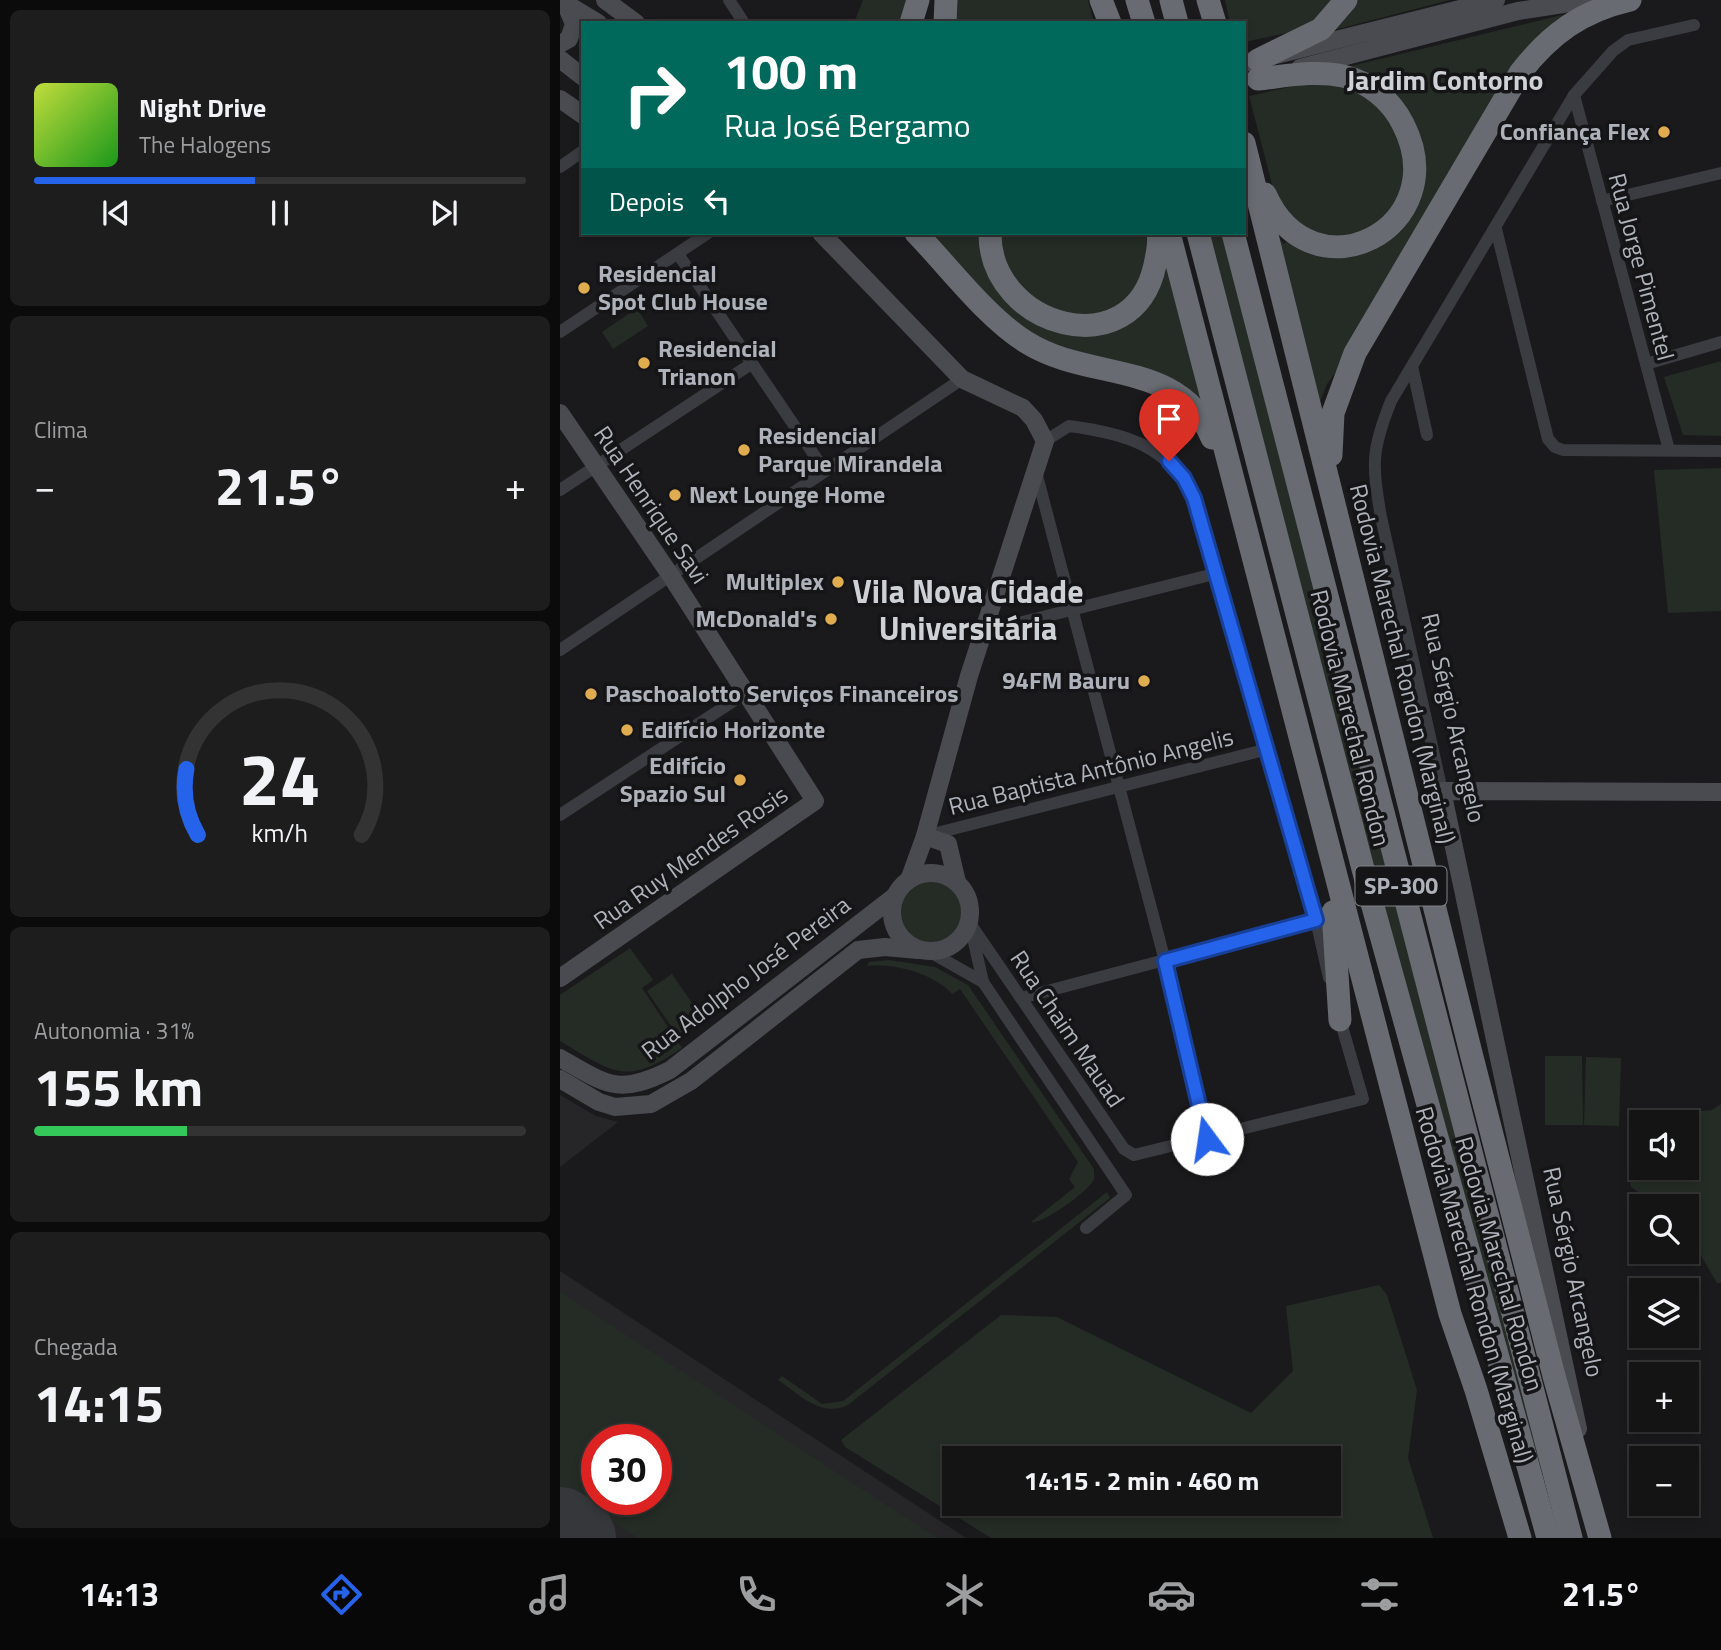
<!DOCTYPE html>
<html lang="pt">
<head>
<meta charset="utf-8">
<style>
  :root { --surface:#141415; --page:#1d1d1e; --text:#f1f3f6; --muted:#9d9ea0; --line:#333334; --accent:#2563eb }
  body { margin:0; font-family:"Titillium Web",sans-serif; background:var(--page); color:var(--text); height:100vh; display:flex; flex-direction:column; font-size:26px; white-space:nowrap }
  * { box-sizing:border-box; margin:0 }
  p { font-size:23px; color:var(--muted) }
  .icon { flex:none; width:38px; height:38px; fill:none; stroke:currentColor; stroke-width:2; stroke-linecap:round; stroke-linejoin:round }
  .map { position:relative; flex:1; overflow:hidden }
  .sheet { display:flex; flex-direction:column; gap:10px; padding:10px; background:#0b0b0c; width:560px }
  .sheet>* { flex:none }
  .guide { position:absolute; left:21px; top:21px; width:665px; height:214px; border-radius:0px; box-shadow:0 4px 10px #0003,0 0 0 2px var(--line); background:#00695c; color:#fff; overflow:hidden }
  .fabs { position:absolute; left:1069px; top:1110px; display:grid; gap:14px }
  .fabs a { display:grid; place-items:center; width:70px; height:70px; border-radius:0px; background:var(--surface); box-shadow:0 4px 10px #0003,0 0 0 2px var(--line); font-size:35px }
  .speed { position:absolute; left:21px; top:1424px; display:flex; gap:14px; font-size:35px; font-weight:700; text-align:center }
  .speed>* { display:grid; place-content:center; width:91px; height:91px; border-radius:50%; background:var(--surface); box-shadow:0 4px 10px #0003,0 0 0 2px var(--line); line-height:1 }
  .speed .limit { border:10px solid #d22; background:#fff; color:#111 }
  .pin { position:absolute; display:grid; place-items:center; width:60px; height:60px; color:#fff; margin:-72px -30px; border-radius:50% 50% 50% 0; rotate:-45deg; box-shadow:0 0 7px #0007 }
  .pin .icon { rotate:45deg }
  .me { position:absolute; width:77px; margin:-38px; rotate:346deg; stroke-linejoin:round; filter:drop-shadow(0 0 5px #0008) }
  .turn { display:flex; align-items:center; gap:24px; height:147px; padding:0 28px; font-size:32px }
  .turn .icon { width:91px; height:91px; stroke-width:2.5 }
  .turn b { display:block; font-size:49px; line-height:60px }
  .then { display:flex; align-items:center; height:66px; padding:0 28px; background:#0003; gap:14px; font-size:26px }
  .big { font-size:52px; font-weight:700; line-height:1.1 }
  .sheet .widget { flex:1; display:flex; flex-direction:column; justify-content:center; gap:10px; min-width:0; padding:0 24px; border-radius:10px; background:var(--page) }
  .sheet .dial { align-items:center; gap:0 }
  .dial svg { height:182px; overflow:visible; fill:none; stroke:var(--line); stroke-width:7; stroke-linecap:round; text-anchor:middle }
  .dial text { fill:var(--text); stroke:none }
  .song { display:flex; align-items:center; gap:21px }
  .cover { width:84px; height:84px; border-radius:10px; background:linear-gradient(135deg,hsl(70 70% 55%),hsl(120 70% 35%)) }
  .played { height:7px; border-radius:4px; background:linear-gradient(90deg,var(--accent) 45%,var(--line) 45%) }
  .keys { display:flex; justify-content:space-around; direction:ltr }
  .heat { display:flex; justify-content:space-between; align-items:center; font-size:38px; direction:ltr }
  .charge { height:10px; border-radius:5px; background:linear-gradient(90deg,#34c759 31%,var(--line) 0) }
  .trip { position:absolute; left:382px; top:1446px; width:399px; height:70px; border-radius:0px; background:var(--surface); box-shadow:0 4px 10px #0003,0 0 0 2px var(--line); font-weight:700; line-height:70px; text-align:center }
  .menu { display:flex; height:112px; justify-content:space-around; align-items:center; background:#080808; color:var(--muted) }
  .menu .icon { width:49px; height:49px }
  .menu .selected { color:var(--accent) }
  .menu b { font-size:32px; color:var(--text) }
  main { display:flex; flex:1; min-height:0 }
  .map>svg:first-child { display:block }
  .built { fill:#262629; fill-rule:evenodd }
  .green { fill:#242c25; fill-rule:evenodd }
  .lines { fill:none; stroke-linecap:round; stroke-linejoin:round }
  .runway { stroke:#36373a; stroke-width:82 }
  .street { stroke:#3b3c41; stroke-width:12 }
  .secondary { stroke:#4a4b50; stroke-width:18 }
  .highway { stroke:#686b71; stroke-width:23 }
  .route-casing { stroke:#184099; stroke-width:18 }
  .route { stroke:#2563eb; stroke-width:12 }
  .poi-dot { fill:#dfac4f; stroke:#151517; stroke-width:2.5 }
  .labels { text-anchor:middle; stroke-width:7; stroke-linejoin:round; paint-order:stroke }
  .shield { fill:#151517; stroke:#808389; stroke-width:2 }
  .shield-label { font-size:23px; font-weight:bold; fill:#aeb2ba }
  .poi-label { font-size:24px; font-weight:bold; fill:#aeb2ba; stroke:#151517; text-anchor:start }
  .street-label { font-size:24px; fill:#aeb2ba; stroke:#151517 }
  .quarter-label { font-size:28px; font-weight:bold; fill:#ced1d6; stroke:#151517 }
  .district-label { font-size:32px; font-weight:bold; fill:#ced1d6; stroke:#151517 }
</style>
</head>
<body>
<main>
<section class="sheet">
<div class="widget">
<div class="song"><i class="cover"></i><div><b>Night Drive</b><p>The Halogens</p></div></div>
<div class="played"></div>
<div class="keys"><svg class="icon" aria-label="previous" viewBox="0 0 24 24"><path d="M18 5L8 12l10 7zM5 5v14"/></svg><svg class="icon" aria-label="pause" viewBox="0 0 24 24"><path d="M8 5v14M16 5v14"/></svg><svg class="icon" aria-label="next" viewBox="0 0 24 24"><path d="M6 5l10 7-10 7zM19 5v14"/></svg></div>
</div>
<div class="widget"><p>Clima</p>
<div class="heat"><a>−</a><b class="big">21.5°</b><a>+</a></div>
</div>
<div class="widget dial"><svg viewBox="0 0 100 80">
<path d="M14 69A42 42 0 1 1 86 69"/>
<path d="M14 69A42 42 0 0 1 9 40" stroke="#2563eb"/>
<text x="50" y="56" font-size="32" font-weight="700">24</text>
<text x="50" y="72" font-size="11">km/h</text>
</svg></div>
<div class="widget"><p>Autonomia · 31%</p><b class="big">155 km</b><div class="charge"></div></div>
<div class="widget"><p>Chegada</p><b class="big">14:15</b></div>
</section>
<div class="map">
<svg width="1161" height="1538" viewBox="0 0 1161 1538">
  <rect width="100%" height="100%" fill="#1a1a1c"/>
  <!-- built -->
  <g class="built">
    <polygon points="0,1095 36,1116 58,1122 0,1167"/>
    <path d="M 0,1271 L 406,1538 L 0,1538 ZM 37,1440 L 96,1440 L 96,1500 L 37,1500 Z"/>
  </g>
  <!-- green -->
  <g class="green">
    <polygon points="303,0 347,0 341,23 294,23"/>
    <polygon points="392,0 528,0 534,23 391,23"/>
    <polygon points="665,0 777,0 759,21 737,31 684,42 684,23 670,23"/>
    <polygon points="795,0 890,0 774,30"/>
    <polygon points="1006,14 979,39 786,358 767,384 760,402 718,237 724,244 728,240 749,251 819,245 861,147 849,113 787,67"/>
    <polygon points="757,81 783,82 829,114 848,165 832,217 785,241 742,228 714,192 689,96"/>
    <polygon points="363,233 421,233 430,272 519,332 603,280 607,263 642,400 570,369 467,334"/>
    <polygon points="437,233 588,233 582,285 547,315 502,317 453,282"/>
    <polygon points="647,233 663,233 982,1463 978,1465 908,1228"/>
    <polygon points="77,308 88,326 53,349 42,332"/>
    <polygon points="1161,361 1161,436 1123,435 1104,377"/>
    <polygon points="1161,468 1161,611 1108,613 1094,470"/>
    <circle cx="372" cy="913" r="32"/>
    <path d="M 70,948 L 93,980 L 82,988 L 122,1048 C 66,1086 55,1074 0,1041 L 0,995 Z"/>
    <path d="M 329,960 L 375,967 L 408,985 L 534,1169 C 534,1174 535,1177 533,1181 C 527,1192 482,1225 471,1222 L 515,1187 L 509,1179 L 518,1162 L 400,989 L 392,994 C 376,974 331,962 307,966 L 309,962 Z"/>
    <polygon points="112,974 143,1019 118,1036 87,991"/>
    <polygon points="985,1056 1022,1056 1023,1125 985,1125"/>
    <polygon points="1026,1057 1061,1058 1059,1126 1024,1125"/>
    <polygon points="1161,1104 1161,1283 1157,1283 1127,1232 1127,1206 1098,1206 1071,1187 1069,1172 1081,1127 1082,1167 1127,1167 1127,1122 1083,1122 1085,1115 1152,1110"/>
    <path d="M 547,1192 L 550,1198 L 288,1405 C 261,1418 240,1395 218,1380 L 222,1376 L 262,1404 L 283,1401 Z"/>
    <path d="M 819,1285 L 827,1295 L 857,1390 L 848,1458 L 873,1538 L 431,1538 L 285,1447 L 281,1440 L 441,1315 L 497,1317 L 691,1413 L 733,1371 L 726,1306 ZM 394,1458 L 768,1458 L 768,1503 L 394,1503 Z"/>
    <path d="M 0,1292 L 8,1297 L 377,1538 L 78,1538 L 0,1487 ZM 37,1440 L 96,1440 L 96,1500 L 37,1500 Z"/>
  </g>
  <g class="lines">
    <!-- runway -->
    <polyline class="runway" points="0,1528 15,1538"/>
    <!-- street -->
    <g class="street">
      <polyline points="169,0 184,23"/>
      <polyline points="1014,95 1109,450"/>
      <polyline points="0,167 23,151"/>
      <polyline points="1042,201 1161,173"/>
      <polyline points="936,229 988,439 995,447 1003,450 1161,451"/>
      <polyline points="118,254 265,471"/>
      <polyline points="0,332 148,233"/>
      <polyline points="1086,364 1161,342"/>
      <polyline points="852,366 867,435"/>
      <path d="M 485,441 L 509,426 C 563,433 609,445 634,498 L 708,749 L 756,920 L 769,978"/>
      <polyline points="476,472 605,961 647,1139"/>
      <polyline points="0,490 191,364"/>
      <polyline points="423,632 654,574"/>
      <polyline points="0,650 402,379"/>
      <path d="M 882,791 L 821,517 C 812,464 811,451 831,401 L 1014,95 L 1053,51 L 1068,40 L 1134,25"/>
      <polyline points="0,815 187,692"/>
      <polyline points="365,836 708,749"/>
      <polyline points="409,922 564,1149 574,1155 803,1099 779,1016"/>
      <polyline points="370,952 423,982 411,929"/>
      <polyline points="423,982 566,1195 526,1228"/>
      <polyline points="461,998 756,920"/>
    </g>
    <!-- secondary -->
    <g class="secondary">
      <polyline points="0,0 38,23"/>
      <polyline points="45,0 76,23"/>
      <polyline points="0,44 9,39 14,24 7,7"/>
      <polyline points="0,59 23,77"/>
      <polyline points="684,63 936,0"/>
      <polyline points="740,68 958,11 1029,0"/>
      <polyline points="0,99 23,115"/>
      <polyline points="261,233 402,379 463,408 474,420 485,441 409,676 365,836 349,880"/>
      <polyline points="0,413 111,576 255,801 0,978"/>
      <polyline points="365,836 388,844 397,882"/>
      <circle cx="371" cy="912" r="39"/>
      <path d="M 0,1058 C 47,1085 58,1096 110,1070 L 335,896"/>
      <polyline points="0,1079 39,1102 55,1107 91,1104 131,1081 298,950 325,947 358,950"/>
      <polyline points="1018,1429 882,791 1161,792"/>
    </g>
    <!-- highway -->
    <g class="highway">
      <polyline points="541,0 550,23"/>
      <polyline points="577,0 584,23"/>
      <polyline points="611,0 617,23"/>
      <polyline points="648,0 655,23"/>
      <polyline points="351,23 358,0"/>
      <polyline points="385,23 386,0"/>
      <polyline points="698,60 761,29 786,0"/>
      <path d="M 698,79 C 726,76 755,70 783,76 C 809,82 831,100 843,124 C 896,227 753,302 705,194"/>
      <polyline points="684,143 911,1053 994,1376 1040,1538"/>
      <path d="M 356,233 C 389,267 426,317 466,342 C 529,382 620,359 652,438"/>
      <path d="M 430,233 C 429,327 573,368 595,265 C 597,254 600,243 598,233"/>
      <polyline points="609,233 890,1314 916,1390 960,1538"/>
      <polyline points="638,233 809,892 988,1538"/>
      <polyline points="673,233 1011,1538"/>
      <path d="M 771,455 L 773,413 L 795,353 L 960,73 C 990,34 1022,11 1070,0"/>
      <polyline points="773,912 780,1020"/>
    </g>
  </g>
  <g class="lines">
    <defs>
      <polyline id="route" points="609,461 624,478 634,498 756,920 605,961 647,1139"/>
    </defs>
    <!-- route casing -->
    <use href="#route" class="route-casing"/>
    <!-- route -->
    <use href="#route" class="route"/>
  </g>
  <!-- markers -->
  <g class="poi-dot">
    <circle cx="1104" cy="132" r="7"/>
    <circle cx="24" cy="288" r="7"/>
    <circle cx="84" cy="363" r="7"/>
    <circle cx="184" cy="450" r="7"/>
    <circle cx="115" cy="495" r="7"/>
    <circle cx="278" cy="582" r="7"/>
    <circle cx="271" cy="619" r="7"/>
    <circle cx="584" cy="681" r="7"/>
    <circle cx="31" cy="694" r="7"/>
    <circle cx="67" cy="730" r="7"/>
    <circle cx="180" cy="780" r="7"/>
  </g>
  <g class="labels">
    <!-- shield labels -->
    <rect class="shield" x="795.5" y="866.5" width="91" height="39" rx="5"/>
    <g class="shield-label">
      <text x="841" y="894">SP-300</text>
    </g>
    <!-- poi labels -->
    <g class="poi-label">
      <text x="1090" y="140" text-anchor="end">Confiança Flex</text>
      <text x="38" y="282">Residencial<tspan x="38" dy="28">Spot Club House</tspan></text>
      <text x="98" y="357">Residencial<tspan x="98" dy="28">Trianon</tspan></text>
      <text x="198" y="444">Residencial<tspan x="198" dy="28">Parque Mirandela</tspan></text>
      <text x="129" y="503">Next Lounge Home</text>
      <text x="264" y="590" text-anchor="end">Multiplex</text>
      <text x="257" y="627" text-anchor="end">McDonald's</text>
      <text x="570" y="689" text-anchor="end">94FM Bauru</text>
      <text x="45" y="702">Paschoalotto Serviços Financeiros</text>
      <text x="81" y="738">Edifício Horizonte</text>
      <text x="166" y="774" text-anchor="end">Edifício<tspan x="166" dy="28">Spazio Sul</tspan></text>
    </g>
    <!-- street labels -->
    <g class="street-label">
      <text transform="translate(1081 267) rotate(75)" y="8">Rua Jorge Pimentel</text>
      <text transform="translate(91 505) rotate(56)" y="8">Rua Henrique Savi</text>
      <text transform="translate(842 664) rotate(76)" y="8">Rodovia Marechal Rondon (Marginal)</text>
      <text transform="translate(790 718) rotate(76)" y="8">Rodovia Marechal Rondon</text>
      <text transform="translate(893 718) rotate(77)" y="8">Rua Sérgio Arcangelo</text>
      <text transform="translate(531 772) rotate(-14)" y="8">Rua Baptista Antônio Angelis</text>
      <text transform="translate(131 858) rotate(-35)" y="8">Rua Ruy Mendes Rosis</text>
      <text transform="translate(186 978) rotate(-37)" y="8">Rua Adolpho José Pereira</text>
      <text transform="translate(507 1029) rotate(56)" y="8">Rua Chaim Mauad</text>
      <text transform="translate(939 1264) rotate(74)" y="8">Rodovia Marechal Rondon</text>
      <text transform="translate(1013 1272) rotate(78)" y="8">Rua Sérgio Arcangelo</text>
      <text transform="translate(914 1285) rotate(74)" y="8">Rodovia Marechal Rondon (Marginal)</text>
    </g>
    <!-- quarter labels -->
    <g class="quarter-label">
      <text x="885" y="90">Jardim Contorno</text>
    </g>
    <!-- district labels -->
    <g class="district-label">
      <text x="408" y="603">Vila Nova Cidade<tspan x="408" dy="37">Universitária</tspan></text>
    </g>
  </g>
</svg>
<div class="fabs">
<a><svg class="icon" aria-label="sound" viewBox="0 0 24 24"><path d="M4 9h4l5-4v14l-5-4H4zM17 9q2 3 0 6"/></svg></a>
<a><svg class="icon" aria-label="search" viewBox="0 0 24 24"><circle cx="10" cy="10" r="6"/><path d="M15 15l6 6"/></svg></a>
<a><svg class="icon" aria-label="layers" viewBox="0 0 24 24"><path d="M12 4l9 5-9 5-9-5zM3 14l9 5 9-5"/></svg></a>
<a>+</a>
<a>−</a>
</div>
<div class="speed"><div class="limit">30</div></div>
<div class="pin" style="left:609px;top:461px;background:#d93025"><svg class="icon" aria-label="arrive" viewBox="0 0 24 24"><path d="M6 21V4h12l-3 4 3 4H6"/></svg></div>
<svg class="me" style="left:647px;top:1139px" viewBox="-20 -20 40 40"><circle r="19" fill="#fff"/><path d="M0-13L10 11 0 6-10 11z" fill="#2563eb"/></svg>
<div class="trip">14:15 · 2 min · 460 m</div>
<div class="guide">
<div class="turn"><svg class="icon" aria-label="right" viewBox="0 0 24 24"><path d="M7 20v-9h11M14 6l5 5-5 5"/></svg><div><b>100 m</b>Rua José Bergamo</div></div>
<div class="then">Depois<svg class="icon" aria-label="left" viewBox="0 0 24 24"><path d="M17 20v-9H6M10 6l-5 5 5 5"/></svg></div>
</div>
</div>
</main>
<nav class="menu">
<b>14:13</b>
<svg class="icon selected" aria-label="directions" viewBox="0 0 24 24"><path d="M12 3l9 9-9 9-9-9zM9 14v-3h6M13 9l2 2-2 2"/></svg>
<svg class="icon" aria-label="music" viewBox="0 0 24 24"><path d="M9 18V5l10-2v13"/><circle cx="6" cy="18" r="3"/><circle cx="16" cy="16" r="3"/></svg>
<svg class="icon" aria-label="phone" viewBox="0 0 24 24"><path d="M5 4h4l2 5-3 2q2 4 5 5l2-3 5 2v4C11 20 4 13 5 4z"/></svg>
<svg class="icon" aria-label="climate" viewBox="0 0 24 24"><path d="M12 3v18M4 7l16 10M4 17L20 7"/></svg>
<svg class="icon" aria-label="car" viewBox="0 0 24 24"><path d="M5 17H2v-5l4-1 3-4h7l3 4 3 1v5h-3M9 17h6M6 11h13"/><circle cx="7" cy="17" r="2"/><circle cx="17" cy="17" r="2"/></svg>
<svg class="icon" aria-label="filters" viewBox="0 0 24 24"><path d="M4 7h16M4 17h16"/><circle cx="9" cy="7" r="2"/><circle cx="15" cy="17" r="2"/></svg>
<b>21.5°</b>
</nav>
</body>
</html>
